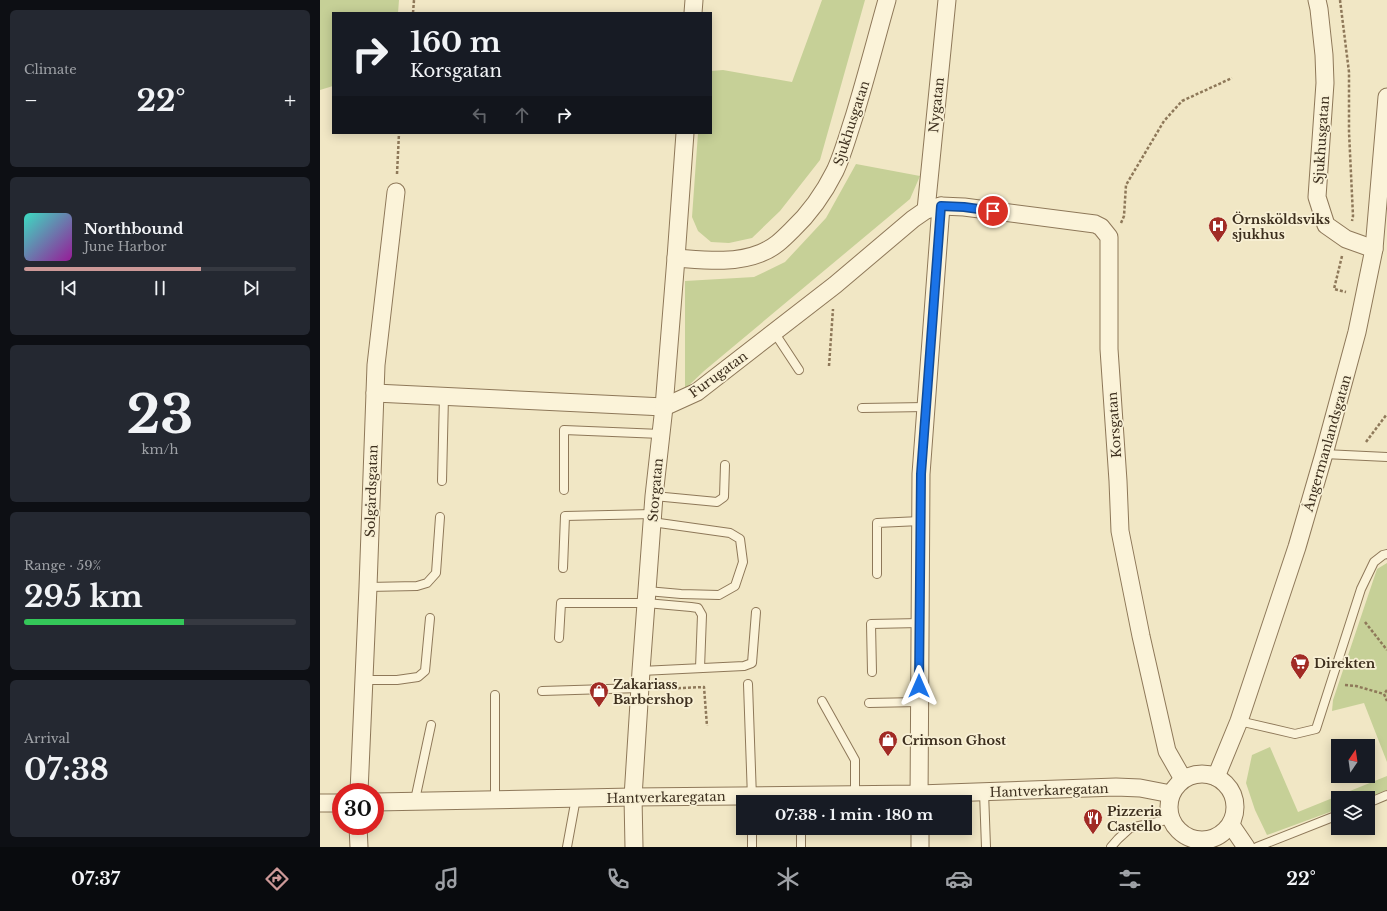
<!DOCTYPE html>
<html lang="en">
<head>
<meta charset="utf-8">
<style>
  :root { --surface:#171b24; --page:#242831; --text:#f1f3f6; --muted:#9ea1a6; --line:#363941; --accent:#cd9998 }
  body { margin:0; font-family:"Libre Baskerville",serif; background:var(--page); color:var(--text); height:100vh; display:flex; flex-direction:column; font-size:15px; white-space:nowrap }
  * { box-sizing:border-box; margin:0 }
  p { font-size:13px; color:var(--muted) }
  .icon { flex:none; width:22px; height:22px; fill:none; stroke:currentColor; stroke-width:2; stroke-linecap:round; stroke-linejoin:round }
  .map { position:relative; flex:1; overflow:hidden }
  .details { display:flex; flex-direction:column; gap:10px; padding:10px; background:#0d0f14; width:320px }
  .details>* { flex:none }
  .banner { position:absolute; left:12px; top:12px; width:380px; height:122px; border-radius:0px; box-shadow:0 2px 10px #0003; background:#171b24; color:var(--text); overflow:hidden }
  .needle { width:26px; rotate:13deg }
  .tools { position:absolute; left:1011px; top:739px; display:grid; gap:8px }
  .tools a { display:grid; place-items:center; width:44px; height:44px; border-radius:0px; background:var(--surface); box-shadow:0 2px 10px #0003; font-size:20px }
  .speed { position:absolute; left:12px; top:783px; display:flex; gap:8px; font-size:20px; font-weight:700; text-align:center }
  .speed>* { display:grid; place-content:center; width:52px; height:52px; border-radius:50%; background:var(--surface); box-shadow:0 2px 10px #0003; line-height:1 }
  .speed .limit { border:6px solid #d22; background:#fff; color:#111 }
  .pin { position:absolute; display:grid; place-items:center; width:34px; height:34px; color:#fff; margin:-17px; border:2px solid #fff; border-radius:50%; box-shadow:0 1px 4px #0007 }
  .me { position:absolute; width:44px; margin:-22px; rotate:0deg; stroke-linejoin:round; filter:drop-shadow(0 0 3px #0008) }
  .turn { display:flex; align-items:center; gap:14px; height:84px; padding:0 12px; font-size:18px }
  .turn .icon { width:52px; height:52px; stroke-width:2.5 }
  .turn b { display:block; font-size:28px; line-height:34px }
  .lanes { display:flex; align-items:center; height:38px; padding:0 12px; background:#0003; justify-content:center; gap:20px; direction:ltr }
  .lanes .off { opacity:.35 }
  .big { font-size:30px; font-weight:700; line-height:1.1 }
  .details .widget { flex:1; display:flex; flex-direction:column; justify-content:center; gap:6px; min-width:0; padding:0 14px; border-radius:6px; background:var(--page) }
  .details .dial { align-items:center; gap:0 }
  .dial b { font-size:52px; line-height:1 }
  .song { display:flex; align-items:center; gap:12px }
  .cover { width:48px; height:48px; border-radius:6px; background:linear-gradient(135deg,hsl(170 70% 55%),hsl(300 70% 35%)) }
  .played { height:4px; border-radius:2px; background:linear-gradient(90deg,var(--accent) 65%,var(--line) 65%) }
  .keys { display:flex; justify-content:space-around; direction:ltr }
  .heat { display:flex; justify-content:space-between; align-items:center; font-size:22px; direction:ltr }
  .charge { height:6px; border-radius:3px; background:linear-gradient(90deg,#34c759 59%,var(--line) 0) }
  .trip { position:absolute; left:416px; top:795px; width:236px; height:40px; border-radius:0px; background:var(--surface); box-shadow:0 2px 10px #0003; font-weight:700; line-height:40px; text-align:center }
  .dock { display:flex; height:64px; justify-content:space-around; align-items:center; background:#090b0e; color:var(--muted) }
  .dock .icon { width:28px; height:28px }
  .dock .on { color:var(--accent) }
  .dock b { font-size:18px; color:var(--text) }
  main { display:flex; flex:1; min-height:0 }
  .map>svg:first-child { display:block }
  .green { fill:#c6d097 }
  .lines { fill:none; stroke-linecap:round; stroke-linejoin:round }
  .lane-casing { stroke:#8e7859; stroke-width:10 }
  .street-casing { stroke:#8e7859; stroke-width:19 }
  .path { stroke:#8e7859; stroke-width:2.5; stroke-dasharray:3 2; stroke-linecap:butt }
  .lane { stroke:#fbf3d9; stroke-width:8 }
  .street { stroke:#fbf3d9; stroke-width:17 }
  .route-casing { stroke:#114b97; stroke-width:10 }
  .route { stroke:#1a73e8; stroke-width:7 }
  .labels { text-anchor:middle; stroke-width:3.5; stroke-linejoin:round; paint-order:stroke }
  .street-label { font-size:13px; fill:#3d2f1e; stroke:#f8f0d5 }
  .poi-label { font-size:13px; font-weight:bold; fill:#3d2f1e; stroke:#f8f0d5; text-anchor:start }
</style>
</head>
<body>
<main>
<section class="details">
<div class="widget"><p>Climate</p>
<div class="heat"><a>−</a><b class="big">22°</b><a>+</a></div>
</div>
<div class="widget">
<div class="song"><i class="cover"></i><div><b>Northbound</b><p>June Harbor</p></div></div>
<div class="played"></div>
<div class="keys"><svg class="icon" aria-label="previous" viewBox="0 0 24 24"><path d="M18 5L8 12l10 7zM5 5v14"/></svg><svg class="icon" aria-label="pause" viewBox="0 0 24 24"><path d="M8 5v14M16 5v14"/></svg><svg class="icon" aria-label="next" viewBox="0 0 24 24"><path d="M6 5l10 7-10 7zM19 5v14"/></svg></div>
</div>
<div class="widget dial"><b>23</b><p>km/h</p></div>
<div class="widget"><p>Range · 59%</p><b class="big">295 km</b><div class="charge"></div></div>
<div class="widget"><p>Arrival</p><b class="big">07:38</b></div>
</section>
<div class="map">
<svg width="1067" height="847" viewBox="0 0 1067 847">
  <rect width="100%" height="100%" fill="#f1e7c5"/>
  <!-- green -->
  <g class="green">
    <polygon points="0,0 79,0 78,13 13,13 13,86 0,90"/>
    <polygon points="502,0 545,0 500,160 460,211 432,238 409,243 391,242 378,231 372,217 378,133 391,133 391,71 403,70 472,82"/>
    <polygon points="536,164 600,176 590,199 384,371 365,389 365,281 434,277 465,262 506,218"/>
    <polygon points="1067,563 1067,762 1044,703 1012,711 1013,700 1057,569"/>
    <polygon points="950,747 978,812 1067,776 1067,790 1048,798 1018,798 1018,809 947,835 935,810 926,783 932,755"/>
  </g>
  <g class="lines">
    <defs>
      <g id="lane">
        <polyline points="454,332 479,370"/>
        <polyline points="542,408 606,407"/>
        <polyline points="1004,454 1067,457"/>
        <polyline points="122,481 124,396"/>
        <polyline points="244,490 244,430 341,434"/>
        <polyline points="334,496 397,502 404,497 405,465"/>
        <polyline points="243,568 245,516 333,514"/>
        <polyline points="557,574 557,523 600,521"/>
        <polyline points="48,587 97,586 107,583 116,573 120,517"/>
        <polyline points="327,591 361,594 399,595 415,586 423,562 420,539 410,533 332,522"/>
        <polyline points="239,638 241,603 326,603 371,607 378,608 382,615 380,668"/>
        <polyline points="321,671 424,666 432,663 436,612"/>
        <polyline points="552,672 551,624 600,623"/>
        <polyline points="43,680 77,680 98,677 105,671 110,618"/>
        <polyline points="428,684 432,798"/>
        <polyline points="222,691 320,688"/>
        <polyline points="175,695 175,799"/>
        <polyline points="502,701 535,760 535,795"/>
        <polyline points="549,703 599,702"/>
        <polyline points="919,721 975,734 996,729 1041,589 1054,562 1063,555 1067,554"/>
        <polyline points="664,792 666,847"/>
        <polyline points="95,800 111,725"/>
        <polyline points="1048,803 1067,795"/>
        <polyline points="432,828 432,847"/>
        <polyline points="481,828 481,847"/>
        <polyline points="247,847 256,798"/>
        <polyline points="791,847 798,839 810,828 851,819"/>
        <polyline points="937,847 1018,815"/>
      </g>
      <g id="street">
        <polyline points="997,0 999,9 1004,55 1005,83 997,197 1006,225 1026,239 1054,249"/>
        <polyline points="373,13 374,0"/>
        <polyline points="606,210 627,0"/>
        <path d="M 356,258 C 384,260 414,264 441,253 C 454,248 462,240 472,230 C 489,214 504,193 515,171 C 523,154 528,135 534,117 C 546,78 556,39 567,0"/>
        <polyline points="55,393 344,407 377,392 515,285 593,219 606,210 621,206 644,207 775,224 781,227 789,237 789,349 798,481 800,531 821,636 847,751 863,779"/>
        <circle cx="882" cy="807" r="33"/>
        <polyline points="896,777 919,721 977,547 1004,454 1037,332 1054,249 1067,97"/>
        <polyline points="39,792 48,587 56,365 76,192"/>
        <polyline points="55,802 313,797 599,794 796,787 820,788 851,794"/>
        <polyline points="599,802 601,474 621,206"/>
        <polyline points="0,803 21,803"/>
        <polyline points="911,825 926,847"/>
        <polyline points="38,826 39,847"/>
        <polyline points="600,828 600,847"/>
        <polyline points="314,847 313,797 321,671 334,496 344,407 356,258 365,133"/>
      </g>
    </defs>
    <!-- lane casing -->
    <use href="#lane" class="lane-casing"/>
    <!-- street casing -->
    <use href="#street" class="street-casing"/>
    <!-- path -->
    <g class="path">
      <polyline points="1020,0 1029,72 1029,132 1033,216 1032,221"/>
      <polyline points="93,13 94,0"/>
      <polyline points="77,174 79,133"/>
      <polyline points="801,223 804,216 806,185 844,121 862,101 912,78"/>
      <polyline points="1022,256 1014,289 1026,292"/>
      <polyline points="509,366 513,309"/>
      <polyline points="1046,442 1067,414"/>
      <polyline points="1045,622 1067,650"/>
      <polyline points="1025,685 1036,686 1064,694"/>
      <polyline points="338,689 384,687 387,726"/>
      <polyline points="1067,690 1064,694 1067,701"/>
    </g>
    <!-- lane -->
    <use href="#lane" class="lane"/>
    <!-- street -->
    <use href="#street" class="street"/>
  </g>
  <g class="lines">
    <defs>
      <polyline id="route" points="599,686 601,474 621,206 644,207 673,211"/>
    </defs>
    <!-- route casing -->
    <use href="#route" class="route-casing"/>
    <!-- route -->
    <use href="#route" class="route"/>
  </g>
  <!-- icons -->
  <defs>
    <symbol id="hospital-pin" viewBox="-11 -11 22 30"><path d="M0 17L-7.5 6A9.5 9.5 0 1 1 7.5 6Z" fill="#a12b25" stroke="#f8f0d5"/><path d="M-5-5h3v3.5h4V-5h3V5h-3V1.5h-4V5h-3Z" fill="#fff"/></symbol>
    <symbol id="supermarket-pin" viewBox="-11 -11 22 30"><path d="M0 17L-7.5 6A9.5 9.5 0 1 1 7.5 6Z" fill="#a12b25" stroke="#f8f0d5"/><path d="M-6-5.5h2.5l.6 2H6L4.5 2H-2.5L-4.4-4H-6ZM-1.5 3.2a1.3 1.3 0 1 0 .1 0ZM3 3.2a1.3 1.3 0 1 0 .1 0Z" fill="#fff"/></symbol>
    <symbol id="shop-pin" viewBox="-11 -11 22 30"><path d="M0 17L-7.5 6A9.5 9.5 0 1 1 7.5 6Z" fill="#a12b25" stroke="#f8f0d5"/><path d="M-5-2.5h2.3a2.7 3.5 0 0 1 5.4 0H5L5.5 6h-11ZM-1.5-2.5h3a1.5 2.3 0 0 0-3 0Z" fill="#fff"/></symbol>
    <symbol id="restaurant-pin" viewBox="-11 -11 22 30"><path d="M0 17L-7.5 6A9.5 9.5 0 1 1 7.5 6Z" fill="#a12b25" stroke="#f8f0d5"/><path d="M-5-6h1v4h1v-4h1v4h1v-4h1v5L-1.5 .5V6h-2V.5L-5-1ZM5-6V6H3V1.5H1.5Q1.5-4 5-6Z" fill="#fff"/></symbol>
  </defs>
  <g fill-rule="evenodd">
    <use href="#hospital-pin" x="887" y="215" width="22" height="30"/>
    <use href="#supermarket-pin" x="969" y="652" width="22" height="30"/>
    <use href="#shop-pin" x="268" y="680" width="22" height="30"/>
    <use href="#shop-pin" x="557" y="729" width="22" height="30"/>
    <use href="#restaurant-pin" x="762" y="807" width="22" height="30"/>
  </g>
  <g class="labels">
    <!-- street labels -->
    <g class="street-label">
      <text transform="translate(616 105) rotate(-84)" y="5">Nygatan</text>
      <text transform="translate(531 123) rotate(-72)" y="5">Sjukhusgatan</text>
      <text transform="translate(1001 140) rotate(-86)" y="5">Sjukhusgatan</text>
      <text transform="translate(398 374) rotate(-36)" y="5">Furugatan</text>
      <text transform="translate(794 425) rotate(-94)" y="5">Korsgatan</text>
      <text transform="translate(1007 443) rotate(-74)" y="5">Ångermanlandsgatan</text>
      <text transform="translate(335 490) rotate(-85)" y="5">Storgatan</text>
      <text transform="translate(51 491) rotate(-88)" y="5">Solgårdsgatan</text>
      <text transform="translate(729 790) rotate(-2)" y="5">Hantverkaregatan</text>
      <text transform="translate(346 797) rotate(-1)" y="5">Hantverkaregatan</text>
    </g>
    <!-- poi labels -->
    <g class="poi-label">
      <text x="912" y="224">Örnsköldsviks<tspan x="912" dy="15">sjukhus</tspan></text>
      <text x="994" y="668">Direkten</text>
      <text x="293" y="689">Zakariass<tspan x="293" dy="15">Barbershop</tspan></text>
      <text x="582" y="745">Crimson Ghost</text>
      <text x="787" y="816">Pizzeria<tspan x="787" dy="15">Castello</tspan></text>
    </g>
  </g>
</svg>
<div class="tools">
<a><svg class="needle" viewBox="-14 -14 28 28"><path d="M0-13l5 13h-10z" fill="#e53935"/><path d="M0 13l5-13h-10z" fill="#9ea1a6"/></svg></a>
<a><svg class="icon" aria-label="layers" viewBox="0 0 24 24"><path d="M12 4l9 5-9 5-9-5zM3 14l9 5 9-5"/></svg></a>
</div>
<div class="speed"><div class="limit">30</div></div>
<div class="pin" style="left:673px;top:211px;background:#d93025"><svg class="icon" aria-label="arrive" viewBox="0 0 24 24"><path d="M6 21V4h12l-3 4 3 4H6"/></svg></div>
<svg class="me" style="left:599px;top:686px" viewBox="-20 -20 40 40"><path d="M0-17L14 15 0 8-14 15z" fill="#1a73e8" stroke="#fff" stroke-width="4"/></svg>
<div class="trip">07:38 · 1 min · 180 m</div>
<div class="banner">
<div class="turn"><svg class="icon" aria-label="right" viewBox="0 0 24 24"><path d="M7 20v-9h11M14 6l5 5-5 5"/></svg><div><b>160 m</b>Korsgatan</div></div>
<div class="lanes"><svg class="icon off" aria-label="left" viewBox="0 0 24 24"><path d="M17 20v-9H6M10 6l-5 5 5 5"/></svg><svg class="icon off" aria-label="ahead" viewBox="0 0 24 24"><path d="M12 20V5M6 11l6-6 6 6"/></svg><svg class="icon" aria-label="right" viewBox="0 0 24 24"><path d="M7 20v-9h11M14 6l5 5-5 5"/></svg></div>
</div>
</div>
</main>
<nav class="dock">
<b>07:37</b>
<svg class="icon on" aria-label="directions" viewBox="0 0 24 24"><path d="M12 3l9 9-9 9-9-9zM9 14v-3h6M13 9l2 2-2 2"/></svg>
<svg class="icon" aria-label="music" viewBox="0 0 24 24"><path d="M9 18V5l10-2v13"/><circle cx="6" cy="18" r="3"/><circle cx="16" cy="16" r="3"/></svg>
<svg class="icon" aria-label="phone" viewBox="0 0 24 24"><path d="M5 4h4l2 5-3 2q2 4 5 5l2-3 5 2v4C11 20 4 13 5 4z"/></svg>
<svg class="icon" aria-label="climate" viewBox="0 0 24 24"><path d="M12 3v18M4 7l16 10M4 17L20 7"/></svg>
<svg class="icon" aria-label="car" viewBox="0 0 24 24"><path d="M5 17H2v-5l4-1 3-4h7l3 4 3 1v5h-3M9 17h6M6 11h13"/><circle cx="7" cy="17" r="2"/><circle cx="17" cy="17" r="2"/></svg>
<svg class="icon" aria-label="filters" viewBox="0 0 24 24"><path d="M4 7h16M4 17h16"/><circle cx="9" cy="7" r="2"/><circle cx="15" cy="17" r="2"/></svg>
<b>22°</b>
</nav>
</body>
</html>
